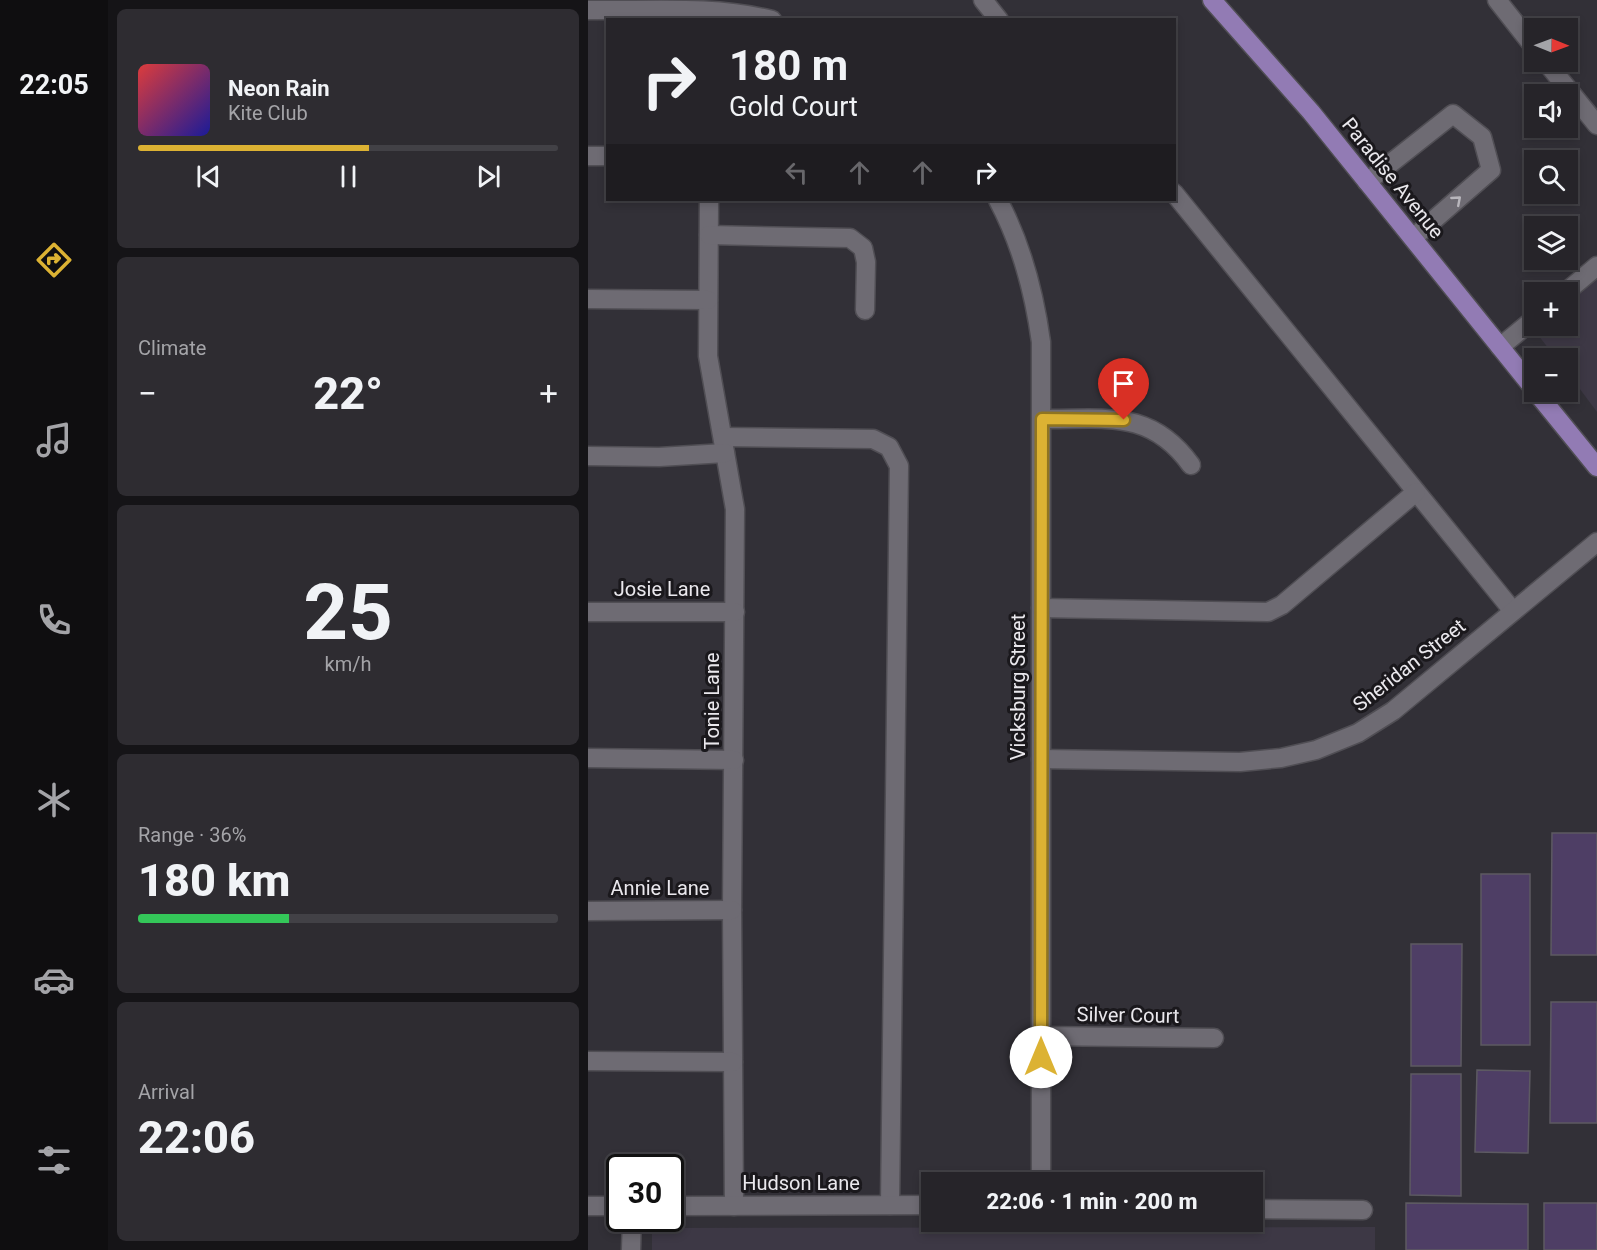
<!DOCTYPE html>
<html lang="en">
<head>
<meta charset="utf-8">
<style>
  :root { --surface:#262429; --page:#2e2c31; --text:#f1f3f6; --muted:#a4a4a8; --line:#424146; --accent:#dcb233 }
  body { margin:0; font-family:Roboto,sans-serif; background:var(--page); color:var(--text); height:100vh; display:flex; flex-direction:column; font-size:22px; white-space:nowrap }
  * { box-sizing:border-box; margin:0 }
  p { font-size:20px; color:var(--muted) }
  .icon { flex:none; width:33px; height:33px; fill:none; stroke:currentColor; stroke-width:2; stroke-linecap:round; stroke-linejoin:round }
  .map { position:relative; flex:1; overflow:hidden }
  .drawer { display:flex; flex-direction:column; gap:9px; padding:9px; background:#151417; width:480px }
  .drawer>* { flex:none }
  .top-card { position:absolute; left:18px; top:18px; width:570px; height:183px; border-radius:0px; box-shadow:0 3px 9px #0003,0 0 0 2px var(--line); background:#262429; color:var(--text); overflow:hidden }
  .needle { width:39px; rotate:91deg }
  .fabs { position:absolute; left:936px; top:18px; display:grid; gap:12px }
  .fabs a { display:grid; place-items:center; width:54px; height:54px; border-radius:0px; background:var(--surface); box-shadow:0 3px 9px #0003,0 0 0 2px var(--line); font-size:30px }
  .speed { position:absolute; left:18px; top:1154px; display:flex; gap:12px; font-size:30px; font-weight:700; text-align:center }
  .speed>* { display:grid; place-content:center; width:78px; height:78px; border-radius:50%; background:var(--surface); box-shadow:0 3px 9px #0003,0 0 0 2px var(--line); line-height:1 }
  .speed .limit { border:3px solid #111; border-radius:9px; background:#fff; color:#111 }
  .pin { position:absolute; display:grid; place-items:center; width:51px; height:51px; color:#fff; margin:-62px -26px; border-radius:50% 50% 50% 0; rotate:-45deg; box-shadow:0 0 6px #0007 }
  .pin .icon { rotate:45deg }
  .me { position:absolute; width:66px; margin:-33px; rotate:0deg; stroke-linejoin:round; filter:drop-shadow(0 0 4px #0008) }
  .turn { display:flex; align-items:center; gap:21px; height:126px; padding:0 24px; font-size:27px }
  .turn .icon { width:78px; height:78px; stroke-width:2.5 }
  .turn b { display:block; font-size:42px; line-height:51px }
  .lanes { display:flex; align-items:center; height:57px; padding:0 24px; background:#0003; justify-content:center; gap:30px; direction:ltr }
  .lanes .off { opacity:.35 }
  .big { font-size:45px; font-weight:800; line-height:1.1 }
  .drawer .card { flex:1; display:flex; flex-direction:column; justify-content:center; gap:9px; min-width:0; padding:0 21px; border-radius:9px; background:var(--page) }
  .drawer .dial { align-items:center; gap:0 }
  .dial b { font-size:78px; line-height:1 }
  .song { display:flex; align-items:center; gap:18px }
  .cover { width:72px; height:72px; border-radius:9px; background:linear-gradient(135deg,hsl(0 70% 55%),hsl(240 70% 35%)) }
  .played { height:6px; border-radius:3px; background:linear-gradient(90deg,var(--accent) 55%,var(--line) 55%) }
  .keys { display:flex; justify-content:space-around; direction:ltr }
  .heat { display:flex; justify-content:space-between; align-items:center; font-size:33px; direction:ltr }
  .charge { height:9px; border-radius:4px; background:linear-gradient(90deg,#34c759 36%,var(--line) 0) }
  .trip { position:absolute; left:333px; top:1172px; width:342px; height:60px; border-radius:0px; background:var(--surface); box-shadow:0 3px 9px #0003,0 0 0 2px var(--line); font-weight:800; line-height:60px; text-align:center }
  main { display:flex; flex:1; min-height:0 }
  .tabs { display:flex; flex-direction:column; width:108px; justify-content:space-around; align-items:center; background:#0f0e10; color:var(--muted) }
  .tabs .icon { width:42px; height:42px }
  .tabs .active { color:var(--accent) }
  .tabs b { font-size:27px; color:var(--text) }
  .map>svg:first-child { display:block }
  .built { fill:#3d3845 }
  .building { fill:#4e3e65; stroke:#5d5a62; stroke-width:1.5 }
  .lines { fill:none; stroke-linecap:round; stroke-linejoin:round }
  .minor-casing { stroke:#504e54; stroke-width:21 }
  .major-casing { stroke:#504e54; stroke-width:21 }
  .minor { stroke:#6e6b73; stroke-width:18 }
  .major { stroke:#927bb4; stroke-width:18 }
  .oneway { stroke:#b8b6bc }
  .route-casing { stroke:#8f7421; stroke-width:15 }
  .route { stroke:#dcb233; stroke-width:10 }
  .labels { text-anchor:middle; stroke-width:6; stroke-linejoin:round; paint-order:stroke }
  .street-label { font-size:20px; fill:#eae8ed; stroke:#1a181c }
</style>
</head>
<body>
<main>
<nav class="tabs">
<b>22:05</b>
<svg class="icon active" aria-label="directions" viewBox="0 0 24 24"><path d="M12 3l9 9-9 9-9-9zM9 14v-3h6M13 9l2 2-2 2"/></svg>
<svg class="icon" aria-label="music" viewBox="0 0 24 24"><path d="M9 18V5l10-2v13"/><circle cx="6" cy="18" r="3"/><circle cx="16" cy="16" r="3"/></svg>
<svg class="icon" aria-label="phone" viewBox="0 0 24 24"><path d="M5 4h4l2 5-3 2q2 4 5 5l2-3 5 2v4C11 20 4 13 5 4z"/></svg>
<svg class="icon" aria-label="climate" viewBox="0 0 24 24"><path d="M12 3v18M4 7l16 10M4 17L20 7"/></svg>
<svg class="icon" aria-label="car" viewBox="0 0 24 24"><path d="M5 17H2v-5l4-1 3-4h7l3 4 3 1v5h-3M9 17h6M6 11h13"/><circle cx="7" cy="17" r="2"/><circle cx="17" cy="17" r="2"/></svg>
<svg class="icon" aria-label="filters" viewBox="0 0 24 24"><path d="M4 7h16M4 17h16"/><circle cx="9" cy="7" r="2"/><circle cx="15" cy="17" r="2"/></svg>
</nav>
<section class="drawer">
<div class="card">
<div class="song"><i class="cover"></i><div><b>Neon Rain</b><p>Kite Club</p></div></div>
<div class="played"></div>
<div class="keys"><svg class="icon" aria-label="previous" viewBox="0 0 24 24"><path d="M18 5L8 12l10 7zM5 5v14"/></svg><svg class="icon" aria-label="pause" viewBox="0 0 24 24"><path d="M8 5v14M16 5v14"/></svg><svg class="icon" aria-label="next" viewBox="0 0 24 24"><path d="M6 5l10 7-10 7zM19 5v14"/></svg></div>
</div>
<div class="card"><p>Climate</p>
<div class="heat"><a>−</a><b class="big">22°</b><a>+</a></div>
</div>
<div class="card dial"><b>25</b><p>km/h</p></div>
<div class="card"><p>Range · 36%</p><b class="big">180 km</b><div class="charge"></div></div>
<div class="card"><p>Arrival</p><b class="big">22:06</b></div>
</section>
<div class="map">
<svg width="1009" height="1250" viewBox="0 0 1009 1250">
  <rect width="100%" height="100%" fill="#323037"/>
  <!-- built -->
  <g class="built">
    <polygon points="1009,258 1009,412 980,373 980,358 968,358 936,317 946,309 946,326 980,326 980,292 966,292"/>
    <polygon points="787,1227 787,1250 64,1250 64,1228"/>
  </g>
  <!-- building -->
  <g class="building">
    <polygon points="964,833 1009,833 1009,955 963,955"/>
    <rect x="893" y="874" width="49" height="171"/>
    <polygon points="823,944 874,944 873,1066 823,1066"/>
    <polygon points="963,1002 1009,1002 1009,1123 962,1123"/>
    <polygon points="889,1070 942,1071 940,1153 887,1152"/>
    <polygon points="823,1074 873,1074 873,1196 822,1195"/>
    <polygon points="818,1203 940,1204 940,1250 818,1250"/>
    <rect x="956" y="1203" width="53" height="47"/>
  </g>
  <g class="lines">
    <defs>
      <g id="minor">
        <polyline points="395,0 411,20"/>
        <polyline points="909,0 946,47"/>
        <path d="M 0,10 C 61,11 124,5 184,20"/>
        <polyline points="958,62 1009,125"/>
        <polyline points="0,156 20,156"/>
        <polyline points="779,182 865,114 894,137 903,170 825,238"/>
        <polyline points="586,193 925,611"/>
        <polyline points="121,200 120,356 147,509 144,910 146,1206"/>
        <path d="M 410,200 C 434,245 446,291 453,342 L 453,1182"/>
        <polyline points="121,235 262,238 275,248 278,262 277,310"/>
        <polyline points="978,292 1009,266"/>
        <polyline points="0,299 120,300"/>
        <polyline points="912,347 946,319"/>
        <path d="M 454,419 C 516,420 562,408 603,465"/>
        <polyline points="135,437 285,439 301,447 311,466 302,1205"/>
        <polyline points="0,456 71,457 137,453"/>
        <polyline points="453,608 680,612 694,605 828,492"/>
        <polyline points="0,612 147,612"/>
        <polyline points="0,758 146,760"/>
        <polyline points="453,759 652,762 693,758 728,750 770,733 805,711 1009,542"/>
        <polyline points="0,911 144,910"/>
        <polyline points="453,1036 626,1038"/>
        <polyline points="0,1061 145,1062"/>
        <polyline points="0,1206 32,1206"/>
        <polyline points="82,1206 344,1205"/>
        <polyline points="664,1209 775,1210"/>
        <polyline points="43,1250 44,1218"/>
      </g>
      <g id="major">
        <polyline points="624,0 723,112 946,389"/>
        <polyline points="948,392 1009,467"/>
      </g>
    </defs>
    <!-- minor casing -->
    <use href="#minor" class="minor-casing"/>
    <!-- major casing -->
    <use href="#major" class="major-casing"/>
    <!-- minor -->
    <use href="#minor" class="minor"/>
    <!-- major -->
    <use href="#major" class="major"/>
  </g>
  <!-- one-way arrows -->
  <defs><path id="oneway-chevron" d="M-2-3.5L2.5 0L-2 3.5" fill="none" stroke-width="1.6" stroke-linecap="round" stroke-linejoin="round" transform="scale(1.5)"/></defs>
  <use class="oneway" href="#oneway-chevron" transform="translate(869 200) rotate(-41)"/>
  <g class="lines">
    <defs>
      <polyline id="route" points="453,1057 454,419 536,420"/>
    </defs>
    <!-- route casing -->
    <use href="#route" class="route-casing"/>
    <!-- route -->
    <use href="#route" class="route"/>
  </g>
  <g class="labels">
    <!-- street labels -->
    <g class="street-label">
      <text transform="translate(805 178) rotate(51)" y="7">Paradise Avenue</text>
      <text x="74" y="596">Josie Lane</text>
      <text transform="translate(821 665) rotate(-38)" y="7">Sheridan Street</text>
      <text transform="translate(430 687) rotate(-90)" y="7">Vicksburg Street</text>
      <text transform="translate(124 701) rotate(-90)" y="7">Tonie Lane</text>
      <text x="72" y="895">Annie Lane</text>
      <text transform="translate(540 1015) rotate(1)" y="7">Silver Court</text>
      <text x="213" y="1190">Hudson Lane</text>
    </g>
  </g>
</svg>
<div class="fabs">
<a><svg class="needle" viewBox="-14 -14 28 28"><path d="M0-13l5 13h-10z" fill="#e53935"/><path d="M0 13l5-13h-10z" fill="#a4a4a8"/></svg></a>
<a><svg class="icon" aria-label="sound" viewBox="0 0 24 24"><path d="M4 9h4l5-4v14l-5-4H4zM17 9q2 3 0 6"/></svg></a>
<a><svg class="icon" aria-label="search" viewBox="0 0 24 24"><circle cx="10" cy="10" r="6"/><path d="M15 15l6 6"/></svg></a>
<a><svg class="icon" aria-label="layers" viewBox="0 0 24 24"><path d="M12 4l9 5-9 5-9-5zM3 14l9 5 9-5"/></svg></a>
<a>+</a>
<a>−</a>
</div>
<div class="speed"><div class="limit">30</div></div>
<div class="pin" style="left:536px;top:420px;background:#d93025"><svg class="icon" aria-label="arrive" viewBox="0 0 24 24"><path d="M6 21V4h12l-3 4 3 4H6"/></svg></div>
<svg class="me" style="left:453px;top:1057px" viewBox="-20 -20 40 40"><circle r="19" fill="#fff"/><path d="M0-13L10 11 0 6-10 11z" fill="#dcb233"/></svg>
<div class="trip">22:06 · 1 min · 200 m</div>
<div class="top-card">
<div class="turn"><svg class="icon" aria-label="right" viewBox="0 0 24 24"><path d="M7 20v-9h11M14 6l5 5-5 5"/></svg><div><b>180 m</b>Gold Court</div></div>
<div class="lanes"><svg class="icon off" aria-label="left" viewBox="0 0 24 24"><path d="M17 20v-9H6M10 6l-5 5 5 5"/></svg><svg class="icon off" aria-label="ahead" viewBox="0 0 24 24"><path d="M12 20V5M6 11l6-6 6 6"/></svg><svg class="icon off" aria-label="ahead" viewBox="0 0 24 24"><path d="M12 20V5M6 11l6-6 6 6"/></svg><svg class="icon" aria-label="right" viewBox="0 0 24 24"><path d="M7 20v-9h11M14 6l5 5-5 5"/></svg></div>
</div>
</div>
</main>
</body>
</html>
